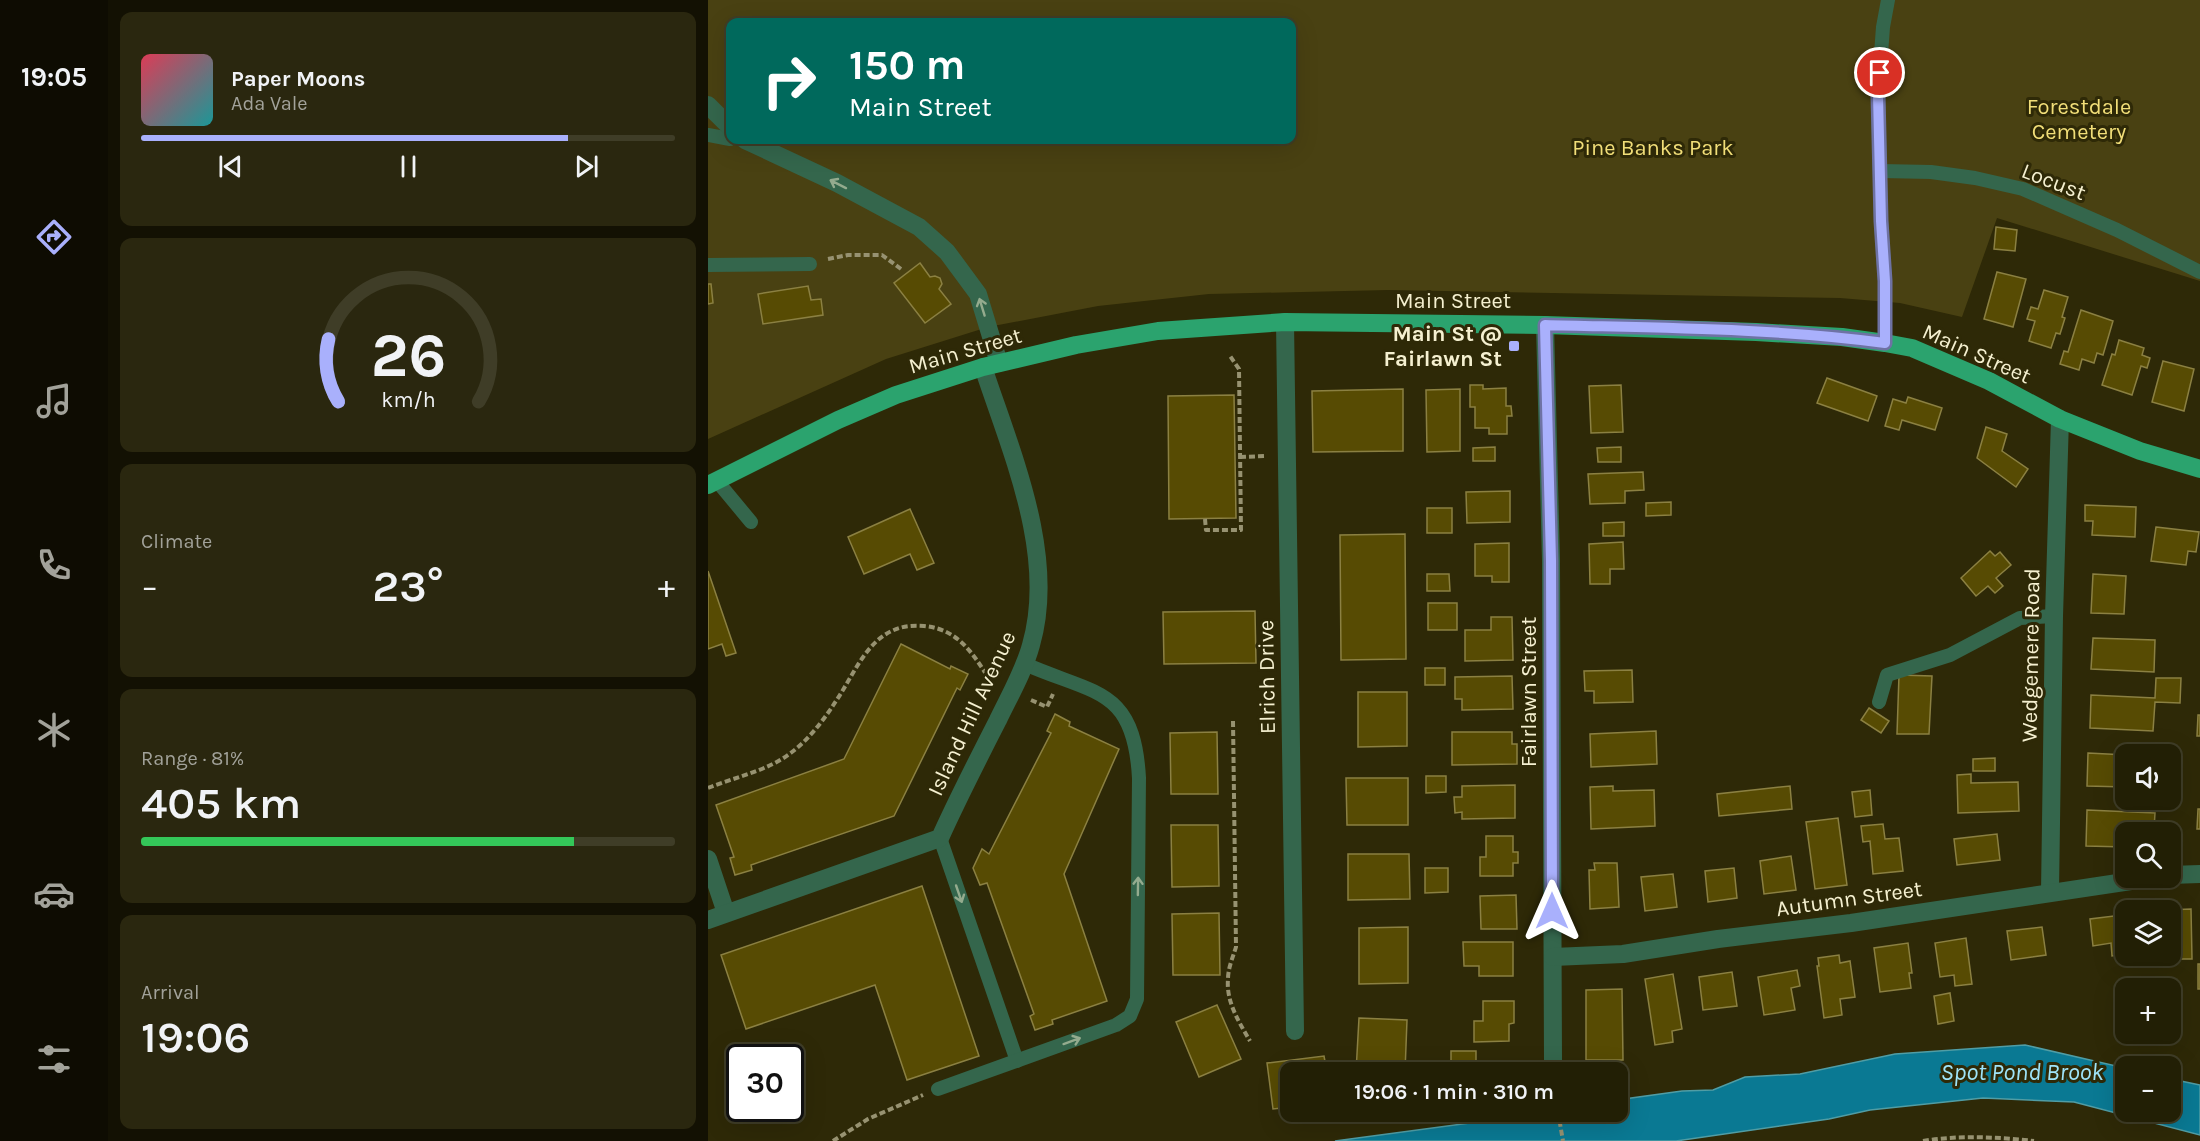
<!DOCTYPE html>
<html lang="en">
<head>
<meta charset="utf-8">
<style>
  :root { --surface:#221f05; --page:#2a270f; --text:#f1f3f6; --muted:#a2a29a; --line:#3f3d27; --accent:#a9b0fc }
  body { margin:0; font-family:Karla,sans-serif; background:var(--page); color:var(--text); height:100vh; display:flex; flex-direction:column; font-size:22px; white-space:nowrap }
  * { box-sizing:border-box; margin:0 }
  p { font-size:20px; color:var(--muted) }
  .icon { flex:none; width:33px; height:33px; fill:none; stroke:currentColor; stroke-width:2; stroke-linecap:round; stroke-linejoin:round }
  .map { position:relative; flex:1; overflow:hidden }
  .side { display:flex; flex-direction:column; gap:12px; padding:12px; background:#131103; width:600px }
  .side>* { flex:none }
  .top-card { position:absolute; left:18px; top:18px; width:570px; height:126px; border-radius:12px; box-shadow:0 6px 24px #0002,0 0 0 2px var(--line); background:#00695c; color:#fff; overflow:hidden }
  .tools { position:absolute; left:1407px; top:744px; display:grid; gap:12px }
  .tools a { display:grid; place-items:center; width:66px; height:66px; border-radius:12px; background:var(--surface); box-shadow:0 6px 24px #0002,0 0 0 2px var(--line); font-size:30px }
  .speed { position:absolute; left:18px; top:1044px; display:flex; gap:12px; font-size:30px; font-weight:700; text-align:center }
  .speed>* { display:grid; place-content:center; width:78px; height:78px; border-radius:50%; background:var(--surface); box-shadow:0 6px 24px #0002,0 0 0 2px var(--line); line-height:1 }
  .speed .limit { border:3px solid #111; border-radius:9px; background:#fff; color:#111 }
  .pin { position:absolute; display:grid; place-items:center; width:51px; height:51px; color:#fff; margin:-26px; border:3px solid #fff; border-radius:50%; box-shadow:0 2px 6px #0007 }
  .me { position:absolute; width:66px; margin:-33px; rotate:0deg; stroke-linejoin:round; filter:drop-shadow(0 0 4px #0008) }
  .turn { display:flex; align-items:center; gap:21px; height:126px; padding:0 24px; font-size:27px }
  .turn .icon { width:78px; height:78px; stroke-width:2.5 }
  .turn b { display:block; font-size:42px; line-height:51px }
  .big { font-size:45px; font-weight:600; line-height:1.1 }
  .side .widget { flex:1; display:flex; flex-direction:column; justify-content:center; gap:9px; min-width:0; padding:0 21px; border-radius:12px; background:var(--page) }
  .side .dial { align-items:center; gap:0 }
  .dial svg { height:156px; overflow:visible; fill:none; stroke:var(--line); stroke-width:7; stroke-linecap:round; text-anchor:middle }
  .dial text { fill:var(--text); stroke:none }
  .song { display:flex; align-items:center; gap:18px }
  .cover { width:72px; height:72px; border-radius:9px; background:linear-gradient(135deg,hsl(350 70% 55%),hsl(180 70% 35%)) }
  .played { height:6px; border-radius:3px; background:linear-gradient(90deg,var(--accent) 80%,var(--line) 80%) }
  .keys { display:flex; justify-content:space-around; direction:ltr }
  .heat { display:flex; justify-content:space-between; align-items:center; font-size:33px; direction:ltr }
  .charge { height:9px; border-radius:4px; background:linear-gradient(90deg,#34c759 81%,var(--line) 0) }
  .trip { position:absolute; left:572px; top:1062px; width:348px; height:60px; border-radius:12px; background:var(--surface); box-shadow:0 6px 24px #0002,0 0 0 2px var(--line); font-weight:600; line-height:60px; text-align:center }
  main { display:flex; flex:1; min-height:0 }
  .dock { display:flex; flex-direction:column; width:108px; justify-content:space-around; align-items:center; background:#0e0c02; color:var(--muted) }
  .dock .icon { width:42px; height:42px }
  .dock .current { color:var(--accent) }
  .dock b { font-size:27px; color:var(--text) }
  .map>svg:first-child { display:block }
  .green { fill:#494112; fill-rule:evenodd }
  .water { fill:#0a7993; stroke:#509da5; stroke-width:1.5 }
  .building { fill:#574b03; stroke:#8b8042; stroke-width:1.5 }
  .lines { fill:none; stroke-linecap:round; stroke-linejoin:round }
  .path { stroke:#979271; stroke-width:4; stroke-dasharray:6 3; stroke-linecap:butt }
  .lane { stroke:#34664c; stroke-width:14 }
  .street { stroke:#34664c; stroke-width:18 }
  .primary { stroke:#2ba36e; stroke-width:18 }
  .oneway { stroke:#94ab8e }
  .route-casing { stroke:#6e72a4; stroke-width:15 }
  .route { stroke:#a9b0fc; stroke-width:10 }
  .poi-dot { fill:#a9b0fc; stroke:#2e2907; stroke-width:2 }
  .labels { text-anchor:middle; stroke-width:6; stroke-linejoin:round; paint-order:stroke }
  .park-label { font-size:22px; fill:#f1de78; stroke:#2e2907 }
  .street-label { font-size:22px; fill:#f5f0d0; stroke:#2e2907 }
  .poi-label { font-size:22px; font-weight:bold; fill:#f5f0d0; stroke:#2e2907; text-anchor:end }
  .water-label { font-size:24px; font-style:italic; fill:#9fe4f9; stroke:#2e2907 }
</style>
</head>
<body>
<main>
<nav class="dock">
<b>19:05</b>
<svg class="icon current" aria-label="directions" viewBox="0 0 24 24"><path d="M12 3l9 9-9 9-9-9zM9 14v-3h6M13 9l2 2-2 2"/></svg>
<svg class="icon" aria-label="music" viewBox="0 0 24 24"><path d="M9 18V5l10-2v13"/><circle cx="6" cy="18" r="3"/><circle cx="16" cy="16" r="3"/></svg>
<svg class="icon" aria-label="phone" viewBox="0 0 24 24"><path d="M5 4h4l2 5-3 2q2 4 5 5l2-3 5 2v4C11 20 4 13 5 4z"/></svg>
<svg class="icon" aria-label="climate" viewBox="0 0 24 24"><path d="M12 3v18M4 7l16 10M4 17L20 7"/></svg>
<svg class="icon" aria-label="car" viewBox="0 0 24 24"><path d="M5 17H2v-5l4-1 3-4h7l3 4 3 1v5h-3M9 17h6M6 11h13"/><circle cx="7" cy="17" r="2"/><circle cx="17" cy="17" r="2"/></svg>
<svg class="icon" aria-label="filters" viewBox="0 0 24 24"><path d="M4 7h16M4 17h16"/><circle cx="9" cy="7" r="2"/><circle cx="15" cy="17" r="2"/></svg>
</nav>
<section class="side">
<div class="widget">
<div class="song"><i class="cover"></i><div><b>Paper Moons</b><p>Ada Vale</p></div></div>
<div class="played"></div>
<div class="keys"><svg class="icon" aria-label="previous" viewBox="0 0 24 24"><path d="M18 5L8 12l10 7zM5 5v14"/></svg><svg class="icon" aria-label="pause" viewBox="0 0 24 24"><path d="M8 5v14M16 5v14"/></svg><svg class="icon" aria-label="next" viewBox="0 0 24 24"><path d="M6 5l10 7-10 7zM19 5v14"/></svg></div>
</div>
<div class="widget dial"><svg viewBox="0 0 100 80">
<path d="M14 69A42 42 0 1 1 86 69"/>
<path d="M14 69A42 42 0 0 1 9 37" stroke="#a9b0fc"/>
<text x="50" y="56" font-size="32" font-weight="700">26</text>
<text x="50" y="72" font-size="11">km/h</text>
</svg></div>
<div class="widget"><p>Climate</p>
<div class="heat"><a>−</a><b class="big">23°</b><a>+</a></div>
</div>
<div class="widget"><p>Range · 81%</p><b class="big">405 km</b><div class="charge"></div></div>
<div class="widget"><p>Arrival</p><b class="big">19:06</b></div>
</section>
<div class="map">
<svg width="1492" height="1141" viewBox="0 0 1492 1141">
  <rect width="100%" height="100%" fill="#2e2907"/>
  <!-- green -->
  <path class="green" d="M 0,0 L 1492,0 L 1492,281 L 1289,218 L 1254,317 L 1192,303 L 1132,298 L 680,290 L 501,294 L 390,306 L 280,327 L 178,359 L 0,439 ZM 22,22 L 584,22 L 584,140 L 22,140 Z"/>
  <!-- water -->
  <polygon class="water" points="1317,1045 1417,1068 1418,1112 1462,1112 1463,1079 1492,1085 1492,1135 1366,1102 1275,1098 1162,1110 1121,1119 968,1141 627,1141 844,1112 909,1112 909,1100 974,1091 1005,1090 1037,1077 1092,1074 1187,1054"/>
  <!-- building -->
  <g class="building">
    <polygon points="1288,227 1309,230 1307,251 1286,249"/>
    <polygon points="212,263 222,277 227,276 232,278 234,284 231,289 243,304 217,323 186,283"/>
    <polygon points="1289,272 1318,279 1305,327 1276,319"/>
    <polygon points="0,284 3,284 5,303 0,304"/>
    <polygon points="100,286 103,300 113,299 115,315 55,324 50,294"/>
    <polygon points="1336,290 1360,297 1354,317 1357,318 1352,334 1348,333 1343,348 1321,341 1327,321 1319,319 1323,307 1330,309"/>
    <polygon points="1373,310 1405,321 1395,355 1389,353 1386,363 1374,359 1371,370 1352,364 1356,351 1360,352"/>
    <polygon points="1411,340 1436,348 1434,355 1442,358 1439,368 1433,366 1424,395 1394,385 1404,354 1407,355"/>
    <polygon points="1455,361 1486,369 1476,411 1444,402"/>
    <polygon points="1119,378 1169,396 1160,421 1109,403"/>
    <polygon points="762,385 775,385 775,389 798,388 798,406 803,406 804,416 799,416 799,434 781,434 781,428 767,428 767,407 762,407"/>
    <polygon points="913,385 915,432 883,433 881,386"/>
    <polygon points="695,389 695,451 605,452 604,391"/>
    <polygon points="752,389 752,451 719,452 718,390"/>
    <polygon points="526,395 528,518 461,519 460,396"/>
    <polygon points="1200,397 1234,408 1227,430 1194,420 1191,430 1177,426 1185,399 1198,403"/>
    <polygon points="1278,427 1299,434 1294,451 1320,469 1308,487 1269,458"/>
    <polygon points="787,447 787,461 765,461 765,448"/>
    <polygon points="913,447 913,462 890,462 889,448"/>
    <polygon points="935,472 936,490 917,491 917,503 882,504 880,474"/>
    <polygon points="802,491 802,522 759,523 758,492"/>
    <polygon points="963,502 963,515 938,516 938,503"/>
    <polygon points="1377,505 1428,507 1427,537 1384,535 1385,521 1377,521"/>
    <rect x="719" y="508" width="25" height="25"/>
    <polygon points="202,509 226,563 209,570 202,554 156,574 140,537"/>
    <polygon points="916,522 916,536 895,536 895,523"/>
    <polygon points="1448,527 1491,532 1488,552 1480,551 1478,565 1443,561"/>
    <polygon points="697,534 698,659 633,660 632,535"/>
    <polygon points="915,542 916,569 902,569 902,584 882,584 881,544"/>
    <polygon points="801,543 801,582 784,582 784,576 767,576 767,544"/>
    <polygon points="1282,551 1287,556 1292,552 1303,565 1288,578 1295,586 1287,593 1280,586 1268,596 1253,578"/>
    <polygon points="0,571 28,653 18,656 14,644 0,649"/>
    <polygon points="719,574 741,574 742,591 719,591"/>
    <polygon points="1385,574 1418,576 1416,614 1383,613"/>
    <rect x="720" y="603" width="29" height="27"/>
    <polygon points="547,611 548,663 456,664 455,612"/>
    <polygon points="783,617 804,617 805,660 757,661 757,630 783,630"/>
    <polygon points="1385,638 1447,640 1446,672 1383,669"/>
    <polygon points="193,644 242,669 243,666 260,674 252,690 249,688 186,816 43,865 44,870 27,875 22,858 26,857 8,805 136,759"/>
    <rect x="717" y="668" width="20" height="17"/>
    <polygon points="924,670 925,702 886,703 886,691 877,691 876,671"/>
    <polygon points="1191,675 1224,676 1221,734 1189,734"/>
    <polygon points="804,676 805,709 754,710 754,699 747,699 747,677"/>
    <polygon points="1448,678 1473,678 1472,703 1447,702 1445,731 1382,728 1383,695 1447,698"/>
    <polygon points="650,692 699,692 699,746 650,747"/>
    <polygon points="1161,708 1181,721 1173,733 1153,720"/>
    <polygon points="347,714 362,722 361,726 411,749 356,874 399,1001 344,1020 345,1024 327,1030 322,1016 326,1014 279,883 272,885 265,868 274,849 281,854 343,733 339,731"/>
    <polygon points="1490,715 1492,715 1492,736 1489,736"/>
    <polygon points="948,731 949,764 883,767 882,734"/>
    <polygon points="509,732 510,794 463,794 462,733"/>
    <polygon points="744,732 804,732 804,744 809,744 809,764 744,765"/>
    <polygon points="1380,753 1418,755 1418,787 1379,786"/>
    <polygon points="1287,758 1287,771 1265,771 1265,759"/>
    <polygon points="1263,774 1263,783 1310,782 1311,811 1250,813 1249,775"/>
    <polygon points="718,776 738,776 738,792 718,793"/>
    <polygon points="638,778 700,778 700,825 639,825"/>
    <polygon points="807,785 807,818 754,819 754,812 747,813 746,797 754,797 754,786"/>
    <polygon points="905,786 905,791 946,790 947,826 883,829 882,787"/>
    <polygon points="1082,786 1084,809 1011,816 1009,794"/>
    <polygon points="1162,790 1164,815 1147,817 1144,792"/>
    <polygon points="1490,809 1492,809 1492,829 1489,829"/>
    <polygon points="1379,810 1447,813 1446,829 1442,829 1441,832 1418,832 1418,847 1378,846"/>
    <polygon points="1130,818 1139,885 1107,889 1098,822"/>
    <polygon points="1175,824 1177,839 1191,838 1195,871 1165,874 1162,841 1155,842 1153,826"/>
    <polygon points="463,825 510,825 511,886 464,887"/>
    <polygon points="1289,834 1292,860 1249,865 1246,839"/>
    <polygon points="778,836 805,836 805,852 810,852 810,863 805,863 805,876 772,876 772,857 778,857"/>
    <polygon points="640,854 701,854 702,899 640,900"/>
    <polygon points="1083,856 1088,890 1056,894 1052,861"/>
    <polygon points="886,863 909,863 911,907 882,909 881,870 887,870"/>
    <polygon points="717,868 740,868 740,892 717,893"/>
    <polygon points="1026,868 1029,898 1000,902 997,871"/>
    <polygon points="965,874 969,907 937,911 933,877"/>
    <polygon points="214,886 271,1056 199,1080 167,985 38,1029 13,955"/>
    <polygon points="808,895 809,929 773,929 772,896"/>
    <polygon points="1483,909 1484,959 1457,959 1457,956 1462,956 1462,910 1457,910"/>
    <polygon points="511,913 512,975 465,975 464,914"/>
    <polygon points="1414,915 1418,954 1404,956 1403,943 1385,946 1382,919"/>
    <polygon points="700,927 700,983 651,984 651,928"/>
    <polygon points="1334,927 1338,955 1303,960 1299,931"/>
    <polygon points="1258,938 1264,984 1247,986 1246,975 1232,977 1227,943"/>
    <polygon points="755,942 805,942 805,976 771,976 771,966 756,966"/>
    <polygon points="1200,943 1204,973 1201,973 1203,988 1172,992 1166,948"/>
    <polygon points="1131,955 1132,963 1142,961 1147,997 1132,999 1134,1015 1116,1018 1109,966 1111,966 1110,958"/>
    <rect x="1490" y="964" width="2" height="25"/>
    <polygon points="1089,970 1092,986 1083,988 1087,1010 1056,1015 1050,977"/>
    <polygon points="1024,972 1029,1006 995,1010 991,977"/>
    <polygon points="965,974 974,1029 964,1031 965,1042 947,1045 937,979"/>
    <polygon points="914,989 915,1060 878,1060 878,990"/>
    <polygon points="1242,993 1246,1021 1230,1024 1226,996"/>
    <polygon points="775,1001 806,1001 806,1023 801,1024 801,1041 766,1042 766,1021 775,1021"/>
    <polygon points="509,1005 533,1059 491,1077 468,1022"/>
    <polygon points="651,1018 699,1020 697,1072 648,1072"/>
    <rect x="743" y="1051" width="25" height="21"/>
    <polygon points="616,1056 619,1072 582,1072 582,1107 565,1109 559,1063"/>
  </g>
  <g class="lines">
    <!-- path -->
    <g class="path">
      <polyline points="120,259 140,255 174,255 193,269"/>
      <polyline points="532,457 558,456"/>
      <polyline points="497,519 498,530 533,530 531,369 522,356"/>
      <polyline points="323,700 339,707 345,694"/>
      <path d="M 525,721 L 528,947 C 525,957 520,968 520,979 C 518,1002 531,1022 542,1041"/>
      <path d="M 0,788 C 27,777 60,771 84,752 C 100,740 115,721 126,704 C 150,670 163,621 216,626 C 251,629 266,655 283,682 L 286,683"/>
      <polyline points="850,1112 855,1141"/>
      <polyline points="125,1141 160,1119 215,1095"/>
      <path d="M 1215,1141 C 1251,1135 1290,1137 1326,1141"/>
    </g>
    <!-- lane -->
    <g class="lane">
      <polyline points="0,135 22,139"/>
      <polyline points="1173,171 1223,172 1267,178 1315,189 1409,230 1492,272"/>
      <polyline points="0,265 102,264"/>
      <polyline points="1177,343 1177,281 1173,221 1170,95 1175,27 1180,0"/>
      <polyline points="9,481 43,522"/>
      <polyline points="1171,702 1179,675 1242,655 1312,618 1346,616"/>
      <polyline points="232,838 309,1061"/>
      <path d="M 230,1089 L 408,1025 L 422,1016 L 429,999 L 431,778 C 426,687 387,695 317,664"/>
    </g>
    <!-- street -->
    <g class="street">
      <polyline points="0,105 22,127"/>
      <polyline points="37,140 129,183 211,227 239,252 270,294 291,363"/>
      <polyline points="577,322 587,1031"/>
      <polyline points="837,325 843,561 845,1060"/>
      <polyline points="0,859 18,913"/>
      <polyline points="1462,875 1492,874"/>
      <polyline points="1342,892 1346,616 1352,419"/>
      <path d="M 0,920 L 232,838 C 250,798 270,759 290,720 C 302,695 316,671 323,645 C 349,555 303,452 275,367"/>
      <polyline points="845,957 915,954 1010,939 1143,923 1443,878"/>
    </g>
    <!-- primary -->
    <polyline class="primary" points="0,485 130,420 188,395 275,367 368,345 450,331 577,322 837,325 1048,332 1134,337 1177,343 1204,348 1281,381 1352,419 1432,451 1492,469"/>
  </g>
  <!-- one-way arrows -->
  <defs><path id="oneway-shaft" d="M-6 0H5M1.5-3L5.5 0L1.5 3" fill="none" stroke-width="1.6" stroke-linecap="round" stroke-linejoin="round" transform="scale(1.5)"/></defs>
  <g class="oneway">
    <use href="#oneway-shaft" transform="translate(130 184) rotate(-153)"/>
    <use href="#oneway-shaft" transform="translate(274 307) rotate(-107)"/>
    <use href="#oneway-shaft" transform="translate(430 886) rotate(-89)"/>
    <use href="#oneway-shaft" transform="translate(251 894) rotate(71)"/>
    <use href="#oneway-shaft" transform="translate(364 1041) rotate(-20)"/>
  </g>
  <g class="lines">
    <defs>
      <path id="route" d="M 844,911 L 843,561 L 837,325 C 950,328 1065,328 1177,343 L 1177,281 L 1173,221 L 1170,95 L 1172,73"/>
    </defs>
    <!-- route casing -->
    <use href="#route" class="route-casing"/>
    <!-- route -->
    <use href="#route" class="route"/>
  </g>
  <!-- markers -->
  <rect class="poi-dot" x="800" y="340" width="12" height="12" rx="3"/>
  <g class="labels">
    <!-- park labels -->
    <g class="park-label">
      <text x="1371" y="114">Forestdale<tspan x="1371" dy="25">Cemetery</tspan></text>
      <text x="945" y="155">Pine Banks Park</text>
    </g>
    <!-- street labels -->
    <g class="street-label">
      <text transform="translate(1346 181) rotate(21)" y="8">Locust</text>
      <text x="745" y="308">Main Street</text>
      <text transform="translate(257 350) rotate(-16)" y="8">Main Street</text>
      <text transform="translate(1269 353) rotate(24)" y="8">Main Street</text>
      <text transform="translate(1322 655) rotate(-89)" y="8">Wedgemere Road</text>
      <text transform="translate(558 677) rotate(-91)" y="8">Elrich Drive</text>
      <text transform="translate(820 692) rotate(-90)" y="8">Fairlawn Street</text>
      <text transform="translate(263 713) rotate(-65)" y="8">Island Hill Avenue</text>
      <text transform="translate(1141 898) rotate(-8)" y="8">Autumn Street</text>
    </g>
    <!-- poi labels -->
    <g class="poi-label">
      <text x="794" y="341">Main St @<tspan x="794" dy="25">Fairlawn St</tspan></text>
    </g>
    <!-- water labels -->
    <g class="water-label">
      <text x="1314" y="1080">Spot Pond Brook</text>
    </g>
  </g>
</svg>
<div class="tools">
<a><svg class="icon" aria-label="sound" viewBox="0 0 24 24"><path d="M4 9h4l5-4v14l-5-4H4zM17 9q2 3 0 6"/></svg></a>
<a><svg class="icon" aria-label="search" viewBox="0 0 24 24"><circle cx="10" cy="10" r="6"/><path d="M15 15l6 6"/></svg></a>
<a><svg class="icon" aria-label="layers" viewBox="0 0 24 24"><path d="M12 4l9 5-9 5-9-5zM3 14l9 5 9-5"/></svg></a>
<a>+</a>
<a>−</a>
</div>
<div class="speed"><div class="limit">30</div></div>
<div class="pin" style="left:1172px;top:73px;background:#d93025"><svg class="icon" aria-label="arrive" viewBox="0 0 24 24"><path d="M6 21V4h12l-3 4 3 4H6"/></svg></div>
<svg class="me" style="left:844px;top:911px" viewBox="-20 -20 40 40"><path d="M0-17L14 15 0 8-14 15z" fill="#a9b0fc" stroke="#fff" stroke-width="4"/></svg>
<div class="trip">19:06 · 1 min · 310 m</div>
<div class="top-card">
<div class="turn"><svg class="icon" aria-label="right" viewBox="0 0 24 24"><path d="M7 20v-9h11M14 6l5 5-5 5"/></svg><div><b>150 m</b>Main Street</div></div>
</div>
</div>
</main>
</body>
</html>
